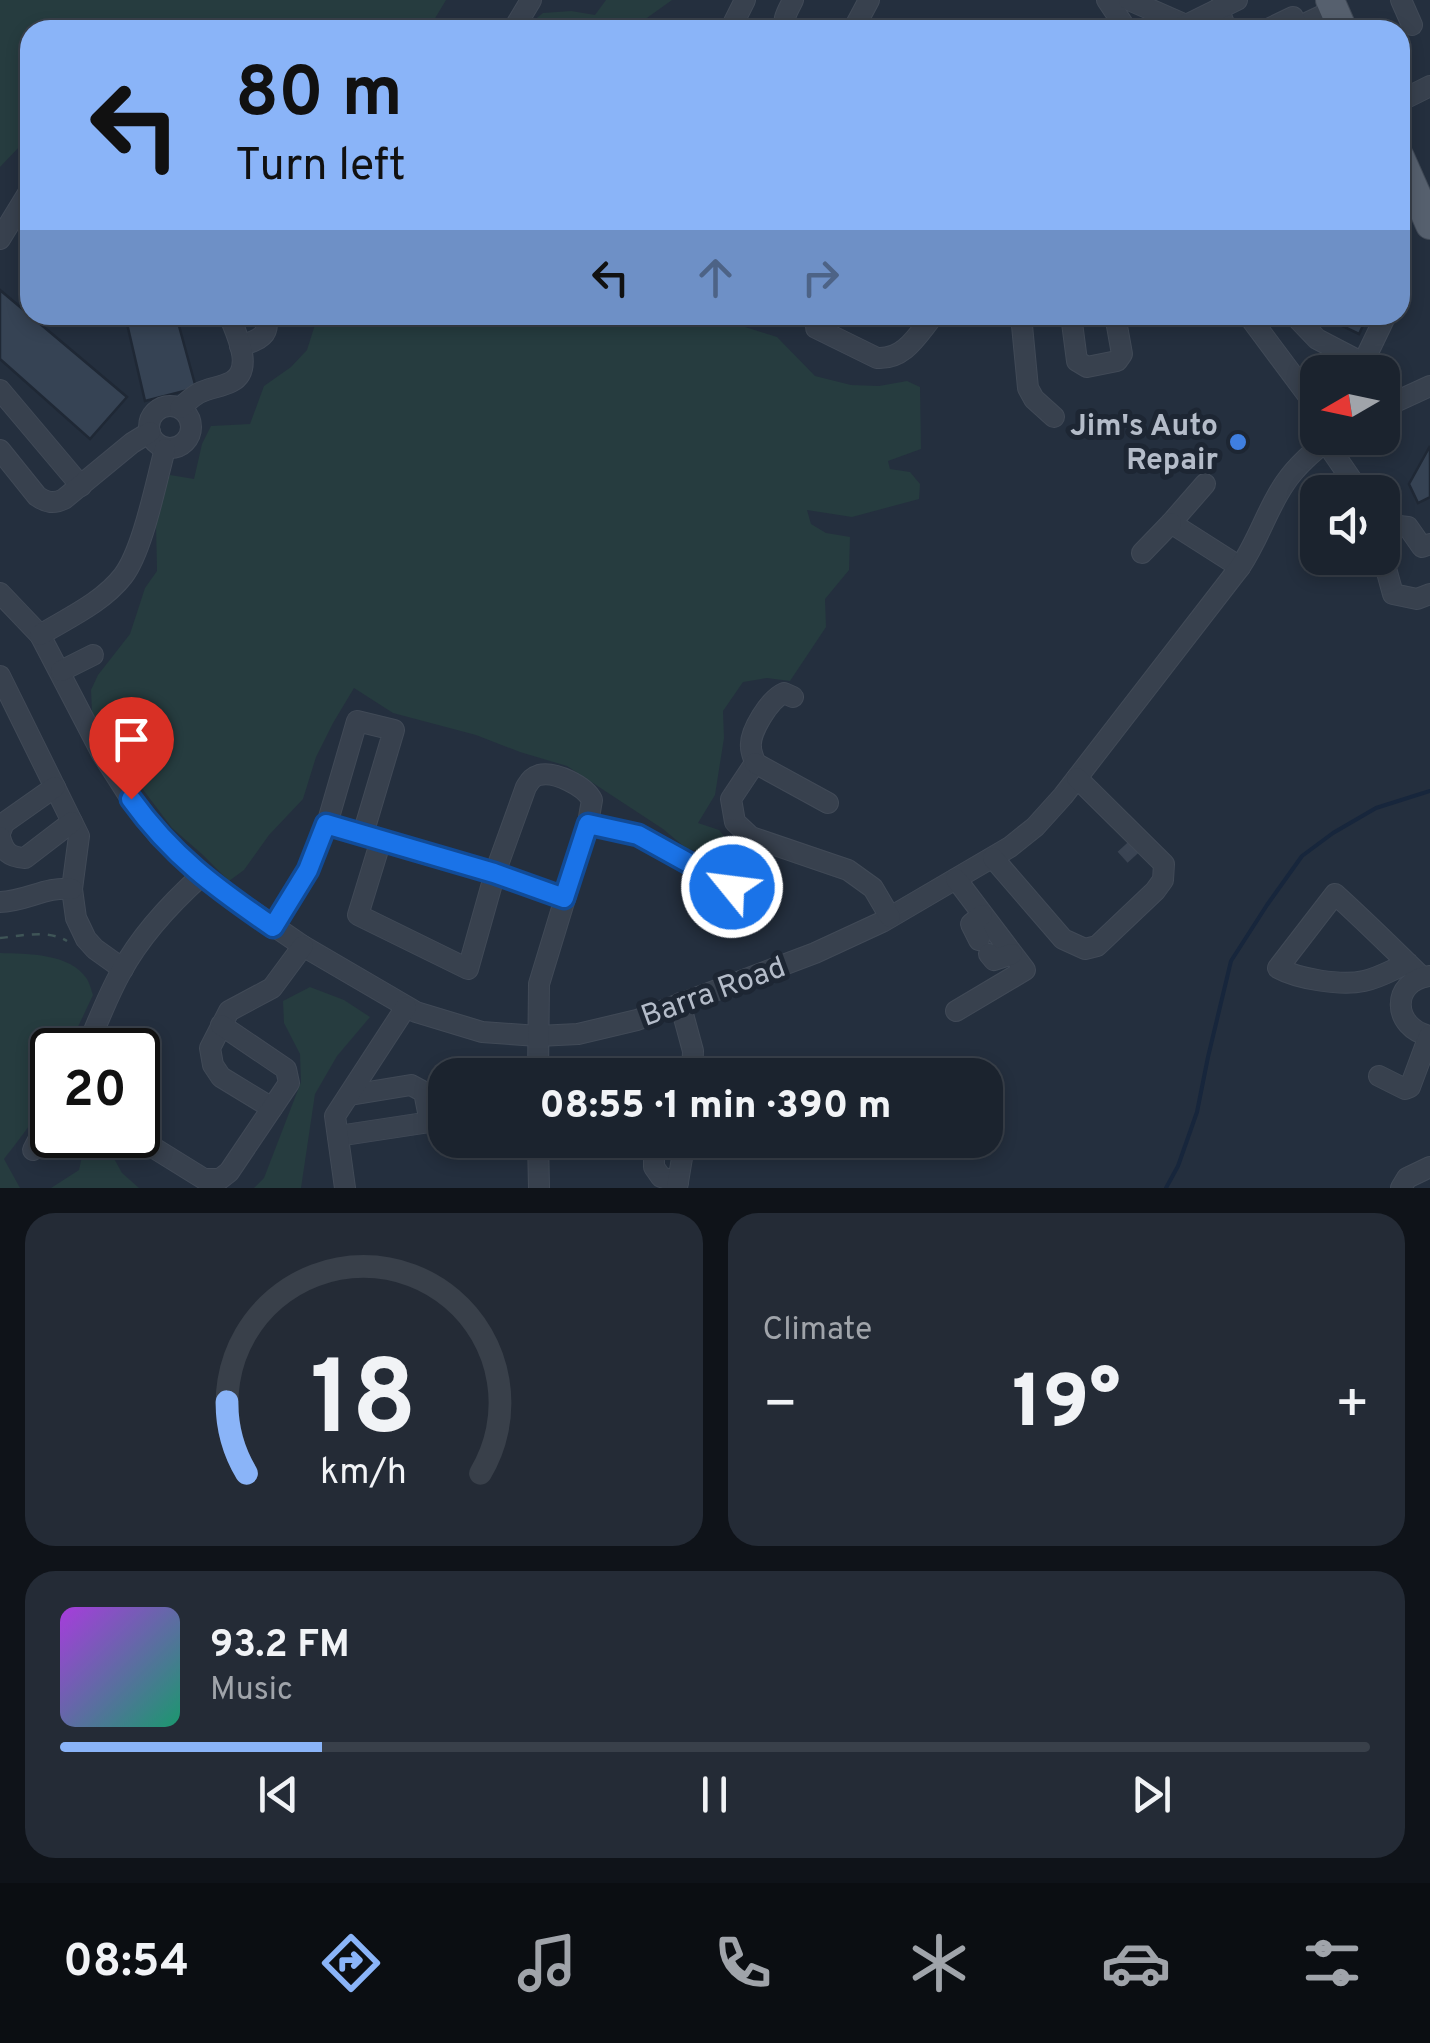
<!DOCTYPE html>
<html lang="en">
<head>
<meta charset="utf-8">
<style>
  :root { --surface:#1b232e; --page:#242b36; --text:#f1f3f6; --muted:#a0a4aa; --line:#39404a; --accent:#8ab4f8 }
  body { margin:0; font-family:Overpass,sans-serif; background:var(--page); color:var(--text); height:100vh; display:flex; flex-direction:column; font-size:38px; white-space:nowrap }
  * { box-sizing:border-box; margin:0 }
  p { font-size:32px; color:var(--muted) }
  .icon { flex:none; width:55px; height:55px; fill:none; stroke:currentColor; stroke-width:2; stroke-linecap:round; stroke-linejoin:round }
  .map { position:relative; height:1188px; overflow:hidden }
  .sheet { display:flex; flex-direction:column; gap:25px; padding:25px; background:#0f1319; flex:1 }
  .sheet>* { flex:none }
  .hud { position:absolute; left:20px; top:20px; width:1390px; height:305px; border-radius:30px; box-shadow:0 5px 15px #0003,0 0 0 2px var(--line); background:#8ab4f8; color:#111; overflow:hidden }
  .needle { width:65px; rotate:261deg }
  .buttons { position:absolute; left:1300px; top:355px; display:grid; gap:20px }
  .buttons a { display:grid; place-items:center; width:100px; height:100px; border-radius:20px; background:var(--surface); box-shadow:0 5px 15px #0003,0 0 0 2px var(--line); font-size:50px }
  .speed { position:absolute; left:30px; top:1028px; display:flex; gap:20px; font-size:50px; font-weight:700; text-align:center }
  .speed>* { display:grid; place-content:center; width:130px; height:130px; border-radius:50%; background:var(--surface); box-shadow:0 5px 15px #0003,0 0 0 2px var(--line); line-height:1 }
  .speed .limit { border:5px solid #111; border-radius:15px; background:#fff; color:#111 }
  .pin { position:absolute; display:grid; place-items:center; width:85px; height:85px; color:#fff; margin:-102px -42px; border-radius:50% 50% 50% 0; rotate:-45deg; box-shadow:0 0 10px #0007 }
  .pin .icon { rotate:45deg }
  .me { position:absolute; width:110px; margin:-55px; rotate:299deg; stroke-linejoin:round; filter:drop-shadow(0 0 8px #0008) }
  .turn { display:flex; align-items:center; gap:35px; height:210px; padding:0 50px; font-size:45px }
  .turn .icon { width:130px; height:130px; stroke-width:2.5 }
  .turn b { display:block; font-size:70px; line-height:85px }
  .lanes { display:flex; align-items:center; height:95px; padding:0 50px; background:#0003; justify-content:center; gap:50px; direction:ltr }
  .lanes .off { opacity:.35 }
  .big { font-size:75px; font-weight:800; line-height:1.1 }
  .sheet .tile { flex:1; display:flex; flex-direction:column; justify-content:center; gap:15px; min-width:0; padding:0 35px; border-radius:30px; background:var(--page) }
  .sheet .dial { align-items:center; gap:0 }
  .dial svg { height:260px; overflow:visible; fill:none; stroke:var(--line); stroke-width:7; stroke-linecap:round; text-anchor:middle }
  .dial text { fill:var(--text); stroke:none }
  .song { display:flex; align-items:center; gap:30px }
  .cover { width:120px; height:120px; border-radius:15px; background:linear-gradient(135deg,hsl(280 70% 55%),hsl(160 70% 35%)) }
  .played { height:10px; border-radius:5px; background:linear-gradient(90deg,var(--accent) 20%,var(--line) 20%) }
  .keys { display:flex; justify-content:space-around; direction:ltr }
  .heat { display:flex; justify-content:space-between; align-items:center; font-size:55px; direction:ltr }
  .sheet .tiles { flex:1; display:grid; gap:25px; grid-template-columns:1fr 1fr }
  .tile:last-child { grid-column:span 2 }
  .trip { position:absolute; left:428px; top:1058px; width:575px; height:100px; border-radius:30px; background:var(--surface); box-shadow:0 5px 15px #0003,0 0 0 2px var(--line); font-weight:800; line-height:100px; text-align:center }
  .tab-bar { display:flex; height:160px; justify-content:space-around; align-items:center; background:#0b0e12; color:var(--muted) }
  .tab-bar .icon { width:70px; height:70px }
  .tab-bar .on { color:var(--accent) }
  .tab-bar b { font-size:45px; color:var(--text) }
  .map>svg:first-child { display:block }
  .green { fill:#263c3f }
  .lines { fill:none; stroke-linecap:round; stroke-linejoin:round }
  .stream { stroke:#17263c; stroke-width:4 }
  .building { fill:#364354; stroke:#1f2835; stroke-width:2.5 }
  .minor-tunnel { stroke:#3a4453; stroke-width:20; stroke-dasharray:20 10; stroke-linecap:butt }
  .minor-casing { stroke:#414a57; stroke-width:22 }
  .major-casing { stroke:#414a57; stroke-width:30 }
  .path { stroke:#3f5557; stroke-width:2.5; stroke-dasharray:8 8; stroke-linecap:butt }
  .minor { stroke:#38414e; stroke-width:20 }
  .major { stroke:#56606e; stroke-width:28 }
  .route-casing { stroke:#114b97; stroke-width:25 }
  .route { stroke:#1a73e8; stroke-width:18 }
  .shop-dot { fill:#3f7fe0; stroke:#1d2633; stroke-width:4 }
  .labels { text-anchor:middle; stroke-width:10; stroke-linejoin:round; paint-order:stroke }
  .poi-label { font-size:30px; font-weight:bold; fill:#b4bcc9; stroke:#1d2633; text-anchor:end }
  .street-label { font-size:30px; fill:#b4bcc9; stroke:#1d2633 }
</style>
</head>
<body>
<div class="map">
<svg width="1430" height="1188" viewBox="0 0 1430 1188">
  <rect width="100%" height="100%" fill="#242f3e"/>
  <!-- green -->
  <g class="green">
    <polygon points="0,0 446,0 428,30 30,30 30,143 22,144 0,167"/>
    <polygon points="606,0 672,0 630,30 522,30 543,13 571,11 595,15"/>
    <polygon points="318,315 742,315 739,325 777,337 815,376 851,385 879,386 907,381 920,387 921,449 888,461 890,469 910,472 920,484 919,499 852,517 807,510 811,524 826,533 850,537 849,570 825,599 826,627 790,681 767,678 743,682 723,711 724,738 715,795 698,823 719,830 734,848 758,858 744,870 731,866 719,855 687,849 663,829 567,766 520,752 476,735 393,713 354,688 333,723 316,757 303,799 269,835 244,870 229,881 203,855 172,828 104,738 92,712 91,690 98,675 130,634 145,588 157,571 156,523 159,496 170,475 194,479 202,444 211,426 250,424 264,386 291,367 307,350"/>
    <path d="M 0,953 C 28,954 70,953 87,979 C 90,984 91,990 93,995 L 67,1050 L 52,1050 C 52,1060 54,1073 52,1083 C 49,1103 17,1142 4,1159 L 20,1188 L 0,1188 Z"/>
    <polygon points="310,987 344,1000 370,1017 337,1056 315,1094 301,1188 254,1188 264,1178 301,1082 300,1054 284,1023 283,1001"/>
    <polygon points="93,1137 111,1153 122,1173 139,1188 51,1188 79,1170 83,1151"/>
  </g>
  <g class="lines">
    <!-- stream -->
    <polyline class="stream" points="1166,1188 1178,1166 1197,1112 1208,1057 1231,961 1267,905 1302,856 1333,833 1376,808 1430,791"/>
  </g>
  <!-- building -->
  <g class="building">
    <polygon points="0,290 127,397 90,439 0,359"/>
    <polygon points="125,315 176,315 196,388 145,401"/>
    <polygon points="1330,315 1368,315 1359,334 1328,319"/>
    <polygon points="1430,446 1430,497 1418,503 1409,484"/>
  </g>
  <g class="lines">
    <!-- minor-tunnel -->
    <g class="minor-tunnel">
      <polyline points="1125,845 1135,856"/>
      <polyline points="654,1161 658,1140"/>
    </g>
    <defs>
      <g id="minor">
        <polyline points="1107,0 1127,30"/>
        <polyline points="1129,0 1186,25"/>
        <polyline points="1401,0 1412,25"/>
        <polyline points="1218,9 1227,30"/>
        <polyline points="1298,27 1334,10"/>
        <polyline points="513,30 531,0"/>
        <polyline points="668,30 672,30"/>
        <polyline points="730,30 745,0"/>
        <path d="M 787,30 C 780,21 789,9 793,0"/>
        <polyline points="853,30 869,0"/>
        <polyline points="1176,30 1237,0"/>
        <polyline points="1266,30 1293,17 1299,30"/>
        <polyline points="1400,101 1430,86"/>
        <polyline points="0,239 30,190"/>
        <polyline points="1021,315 1028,388 1034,399 1054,417"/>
        <polyline points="1071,315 1077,361 1087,367 1117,361 1122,354 1115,315"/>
        <polyline points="1248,315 1318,409"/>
        <polyline points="1294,315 1317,339 1363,363 1368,372"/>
        <path d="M 816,328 L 877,358 C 905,360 918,334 934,315"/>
        <path d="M 240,346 C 258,340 272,336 265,315"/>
        <polyline points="1363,363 1386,315"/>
        <polyline points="0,390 81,486"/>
        <circle cx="170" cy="427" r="21"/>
        <path d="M 180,408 C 186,403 193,396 199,393 C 209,388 221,387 231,382 C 255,370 236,333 229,315"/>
        <polyline points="1382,408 1430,386"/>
        <polyline points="1325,441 1360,492"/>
        <path d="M 0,450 L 37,496 C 47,503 54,504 64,499 L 132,443 L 150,432"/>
        <polyline points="1205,484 1171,523 1240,567"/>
        <polyline points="1382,524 1408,527 1422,547 1430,544"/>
        <polyline points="1142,553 1171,523"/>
        <polyline points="1382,554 1393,594 1417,599 1430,594"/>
        <path d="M 0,593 L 40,635 L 101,752 L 131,799 L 159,836 L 201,876 L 303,946 L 416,1012 L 482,1032 L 538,1036 L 578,1034 L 637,1020 L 815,953 L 882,922 L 1010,847 L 1035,827 L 1063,796 L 1240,567 C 1259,539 1267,509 1285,483 C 1297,465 1314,451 1330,438"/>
        <path d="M 40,635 C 68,618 103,602 123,576 C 143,550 156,482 165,449"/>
        <polyline points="61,671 93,655"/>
        <polyline points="0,676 79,836 72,889 76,918 86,939 95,949 123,969"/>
        <path d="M 793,697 L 784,693 C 770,699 749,732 751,747 C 751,753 754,758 755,763 L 731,799 L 735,822 L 751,837 L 848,870 L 873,888 L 890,917"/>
        <polyline points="755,763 828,803"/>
        <polyline points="588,823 638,835 732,887"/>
        <polyline points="327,824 357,721 394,730 363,834"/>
        <polyline points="0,833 4,823 55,787"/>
        <path d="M 0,837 C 4,852 9,857 25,858 L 72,822"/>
        <polyline points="381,840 358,915 468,969 495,873 564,898"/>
        <polyline points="993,858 1063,939 1085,949 1097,946 1155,891 1163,880 1164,864 1077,778"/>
        <polyline points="956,879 1025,970 956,1011"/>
        <path d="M 0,902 C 25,902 46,886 72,889"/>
        <path d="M 273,927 L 308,870 L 327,824 L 495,873 L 526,787 C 530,781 532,777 539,775 C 555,771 585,786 592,800 L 588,823 L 539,984 L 538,1075"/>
        <polyline points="979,940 971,924 982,915"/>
        <polyline points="989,954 994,960 1012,954"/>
        <path d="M 1408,963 C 1394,969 1379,978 1364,981 C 1341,986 1298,979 1278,968 L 1335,894 C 1365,921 1393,949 1422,977"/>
        <path d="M 1430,976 C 1390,981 1392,1028 1430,1036"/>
        <polyline points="680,1003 693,1051 692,1075"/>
        <path d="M 86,1050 C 97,1024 107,997 121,972 C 141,935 170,904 201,876"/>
        <polyline points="1379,1076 1405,1089 1410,1087 1429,1036"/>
        <polyline points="272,1108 221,1077 213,1065 210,1048 229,1011 272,988 303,946"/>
        <polyline points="133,1135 204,1179 220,1179 229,1172 289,1083 286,1069 221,1025"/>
        <polyline points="338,1136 430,1122 424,1092 411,1085 350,1095"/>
        <polyline points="538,1140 539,1188"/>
        <polyline points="33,1150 52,1113"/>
        <polyline points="654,1161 654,1167 661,1177 678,1182"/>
        <polyline points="345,1188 335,1116 406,1007"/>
        <polyline points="677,1188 685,1140"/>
        <polyline points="1401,1188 1407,1178 1430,1167"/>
      </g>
      <g id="major">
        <polyline points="1330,0 1343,30"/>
        <polyline points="1400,157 1430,225"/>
      </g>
    </defs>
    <!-- minor casing -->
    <use href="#minor" class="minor-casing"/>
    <!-- major casing -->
    <use href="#major" class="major-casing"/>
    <!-- path -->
    <path class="path" d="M 0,938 C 22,936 47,929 67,941"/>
    <!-- minor -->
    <use href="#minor" class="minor"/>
    <!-- major -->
    <use href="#major" class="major"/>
  </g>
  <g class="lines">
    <defs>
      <path id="route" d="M 131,799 C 172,856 216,888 273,927 L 308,870 L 326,824 L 494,873 L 564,898 L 588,824 L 638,835 L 732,887"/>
    </defs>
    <!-- route casing -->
    <use href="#route" class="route-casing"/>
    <!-- route -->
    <use href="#route" class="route"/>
  </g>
  <!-- markers -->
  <circle class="shop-dot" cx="1238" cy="442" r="10"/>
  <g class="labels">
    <!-- poi labels -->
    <g class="poi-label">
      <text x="1218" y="435">Jim's Auto<tspan x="1218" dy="34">Repair</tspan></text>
    </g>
    <!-- street labels -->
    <g class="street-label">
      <text transform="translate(713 991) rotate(-20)" y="10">Barra Road</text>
    </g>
  </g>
</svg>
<div class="buttons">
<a><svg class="needle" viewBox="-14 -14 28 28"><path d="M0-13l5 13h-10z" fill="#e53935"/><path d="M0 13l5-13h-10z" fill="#a0a4aa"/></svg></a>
<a><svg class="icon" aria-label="sound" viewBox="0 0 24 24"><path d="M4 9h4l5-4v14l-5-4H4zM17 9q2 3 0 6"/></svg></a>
</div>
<div class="speed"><div class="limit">20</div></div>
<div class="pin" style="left:131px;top:799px;background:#d93025"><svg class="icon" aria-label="arrive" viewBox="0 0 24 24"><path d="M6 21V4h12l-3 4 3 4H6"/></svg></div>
<svg class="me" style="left:732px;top:887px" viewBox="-20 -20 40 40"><circle r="17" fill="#1a73e8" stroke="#fff" stroke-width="3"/><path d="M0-11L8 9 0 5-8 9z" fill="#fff"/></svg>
<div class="trip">08:55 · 1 min · 390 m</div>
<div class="hud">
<div class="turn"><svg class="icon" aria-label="left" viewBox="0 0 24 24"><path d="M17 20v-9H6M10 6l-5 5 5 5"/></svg><div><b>80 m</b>Turn left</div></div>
<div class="lanes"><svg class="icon" aria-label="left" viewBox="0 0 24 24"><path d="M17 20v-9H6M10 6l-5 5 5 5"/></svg><svg class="icon off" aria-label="ahead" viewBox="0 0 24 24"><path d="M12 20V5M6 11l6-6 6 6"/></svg><svg class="icon off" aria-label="right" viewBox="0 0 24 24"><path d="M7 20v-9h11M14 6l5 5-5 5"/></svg></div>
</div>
</div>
<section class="sheet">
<div class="tiles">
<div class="tile dial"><svg viewBox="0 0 100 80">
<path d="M14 69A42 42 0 1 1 86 69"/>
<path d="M14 69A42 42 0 0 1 8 47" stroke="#8ab4f8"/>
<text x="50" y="56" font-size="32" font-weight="700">18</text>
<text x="50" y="72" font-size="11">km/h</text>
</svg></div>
<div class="tile"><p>Climate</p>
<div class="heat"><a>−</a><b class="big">19°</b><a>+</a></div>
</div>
<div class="tile">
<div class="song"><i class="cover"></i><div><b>93.2 FM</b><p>Music</p></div></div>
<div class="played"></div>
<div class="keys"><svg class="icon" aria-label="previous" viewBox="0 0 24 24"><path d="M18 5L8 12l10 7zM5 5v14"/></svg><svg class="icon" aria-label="pause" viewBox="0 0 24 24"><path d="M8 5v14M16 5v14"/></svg><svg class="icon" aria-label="next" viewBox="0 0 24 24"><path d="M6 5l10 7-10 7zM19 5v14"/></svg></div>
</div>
</div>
</section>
<nav class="tab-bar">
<b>08:54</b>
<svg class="icon on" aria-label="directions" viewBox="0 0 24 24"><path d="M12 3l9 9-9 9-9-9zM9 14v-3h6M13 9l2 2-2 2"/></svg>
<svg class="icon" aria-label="music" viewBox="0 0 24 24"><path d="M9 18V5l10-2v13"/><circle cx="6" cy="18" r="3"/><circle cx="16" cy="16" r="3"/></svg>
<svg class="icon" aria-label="phone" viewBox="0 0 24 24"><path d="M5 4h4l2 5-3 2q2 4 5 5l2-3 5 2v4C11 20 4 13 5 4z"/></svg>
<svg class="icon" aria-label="climate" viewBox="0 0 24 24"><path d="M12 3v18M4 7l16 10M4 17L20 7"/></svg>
<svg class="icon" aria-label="car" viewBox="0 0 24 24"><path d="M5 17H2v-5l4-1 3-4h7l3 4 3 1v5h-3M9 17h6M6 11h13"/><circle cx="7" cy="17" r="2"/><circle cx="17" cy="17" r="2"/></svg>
<svg class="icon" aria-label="filters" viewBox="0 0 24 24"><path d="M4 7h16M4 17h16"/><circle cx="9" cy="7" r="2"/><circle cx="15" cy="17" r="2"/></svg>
</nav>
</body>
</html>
